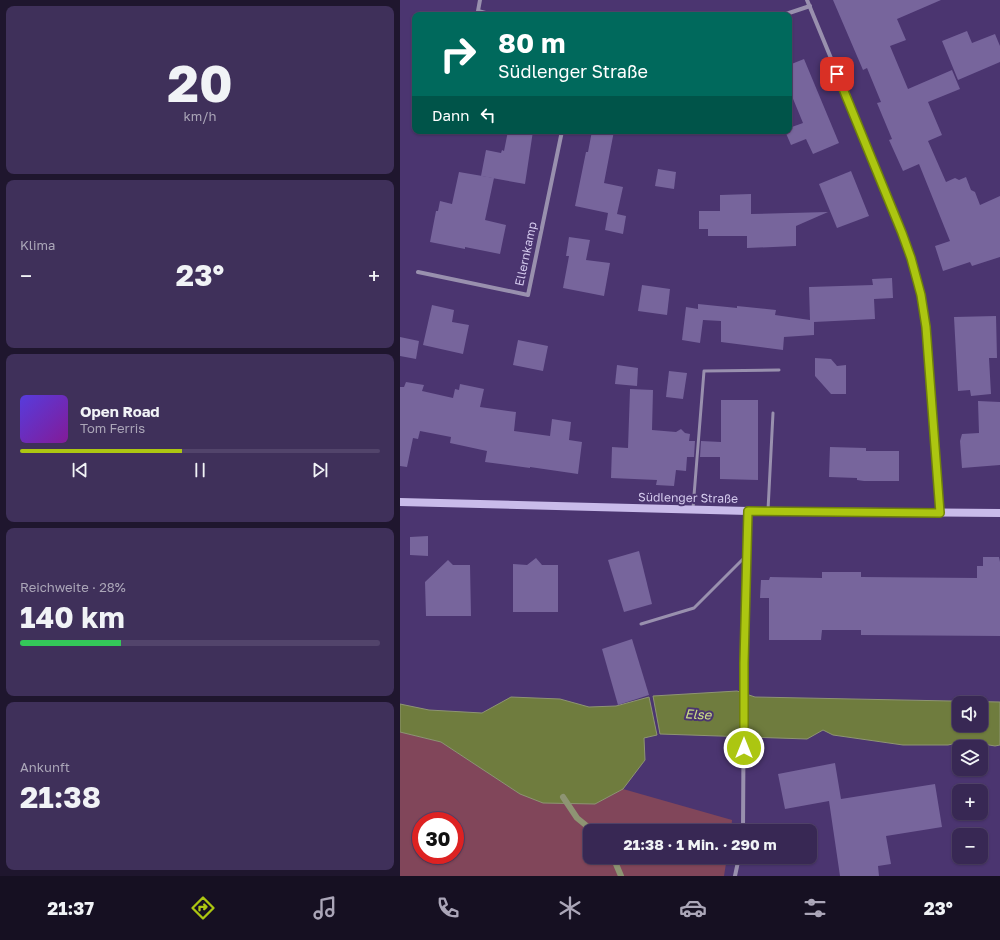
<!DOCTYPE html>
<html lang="de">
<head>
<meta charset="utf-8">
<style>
  :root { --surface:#382854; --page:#3f305a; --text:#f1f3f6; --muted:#aba6b8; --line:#52446b; --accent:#acc611 }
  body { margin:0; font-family:"Golos Text",sans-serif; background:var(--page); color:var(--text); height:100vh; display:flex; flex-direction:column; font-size:15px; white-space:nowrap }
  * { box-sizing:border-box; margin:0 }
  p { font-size:13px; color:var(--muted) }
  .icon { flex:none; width:22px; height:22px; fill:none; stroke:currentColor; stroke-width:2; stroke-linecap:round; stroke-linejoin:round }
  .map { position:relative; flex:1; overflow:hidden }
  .details { display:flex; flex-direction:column; gap:6px; padding:6px; background:#1f162e; width:400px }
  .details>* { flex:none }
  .banner { position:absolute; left:12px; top:12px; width:380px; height:122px; border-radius:8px; box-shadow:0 1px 3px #0004,0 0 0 1px var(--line); background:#00695c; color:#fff; overflow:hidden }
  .buttons { position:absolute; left:552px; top:696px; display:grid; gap:8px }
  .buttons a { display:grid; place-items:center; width:36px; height:36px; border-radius:8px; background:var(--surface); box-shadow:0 1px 3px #0004,0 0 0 1px var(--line); font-size:20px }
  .speed { position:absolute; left:12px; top:812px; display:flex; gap:8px; font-size:20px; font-weight:700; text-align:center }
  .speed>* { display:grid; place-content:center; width:52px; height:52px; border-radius:50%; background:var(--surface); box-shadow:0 1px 3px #0004,0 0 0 1px var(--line); line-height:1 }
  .speed .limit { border:6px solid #d22; background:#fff; color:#111 }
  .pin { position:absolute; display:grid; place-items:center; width:34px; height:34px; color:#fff; margin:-17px; border-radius:8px; box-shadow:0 2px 6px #0006 }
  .me { position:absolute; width:44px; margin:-22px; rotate:0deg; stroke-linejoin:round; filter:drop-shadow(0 0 3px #0008) }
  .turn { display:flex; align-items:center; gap:14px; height:84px; padding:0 20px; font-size:18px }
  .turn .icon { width:52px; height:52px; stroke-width:2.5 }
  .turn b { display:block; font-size:28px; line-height:34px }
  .then { display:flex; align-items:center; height:38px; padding:0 20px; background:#0003; gap:8px; font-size:15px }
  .big { font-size:30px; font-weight:700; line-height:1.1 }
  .details .widget { flex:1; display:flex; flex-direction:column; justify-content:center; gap:6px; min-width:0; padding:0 14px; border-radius:8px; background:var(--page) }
  .details .dial { align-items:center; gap:0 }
  .dial b { font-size:52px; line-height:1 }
  .song { display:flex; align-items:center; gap:12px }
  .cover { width:48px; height:48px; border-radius:6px; background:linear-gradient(135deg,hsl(250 70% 55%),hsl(290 70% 35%)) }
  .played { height:4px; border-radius:2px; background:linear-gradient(90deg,var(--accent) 45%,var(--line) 45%) }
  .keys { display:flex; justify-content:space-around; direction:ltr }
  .heat { display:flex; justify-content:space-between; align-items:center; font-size:22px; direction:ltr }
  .charge { height:6px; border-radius:3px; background:linear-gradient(90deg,#34c759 28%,var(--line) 0) }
  .trip { position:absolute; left:183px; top:824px; width:234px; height:40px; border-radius:8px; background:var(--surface); box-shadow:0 1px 3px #0004,0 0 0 1px var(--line); font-weight:700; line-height:40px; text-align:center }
  .dock { display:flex; height:64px; justify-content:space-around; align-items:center; background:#161022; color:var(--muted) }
  .dock .icon { width:28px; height:28px }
  .dock .active { color:var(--accent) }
  .dock b { font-size:18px; color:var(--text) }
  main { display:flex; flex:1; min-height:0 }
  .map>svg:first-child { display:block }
  .green { fill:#81465a; fill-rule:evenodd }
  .water { fill:#6f7c3e; stroke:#8e9473; fill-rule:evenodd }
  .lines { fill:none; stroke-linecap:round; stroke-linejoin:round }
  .stream { stroke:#8e9473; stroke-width:6 }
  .building { fill:#77659c }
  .service { stroke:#9990ae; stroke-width:3 }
  .minor { stroke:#9990ae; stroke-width:4 }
  .secondary { stroke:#c9bbea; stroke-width:8 }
  .route-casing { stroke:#70810b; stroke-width:10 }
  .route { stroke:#acc611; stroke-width:7 }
  .labels { text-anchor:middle; stroke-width:4; stroke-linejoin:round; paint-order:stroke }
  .street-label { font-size:12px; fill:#d5cbee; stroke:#4b3570 }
  .water-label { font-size:13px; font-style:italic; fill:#cde086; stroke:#4b3570 }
</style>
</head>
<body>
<main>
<section class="details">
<div class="widget dial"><b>20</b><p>km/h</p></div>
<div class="widget"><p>Klima</p>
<div class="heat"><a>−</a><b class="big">23°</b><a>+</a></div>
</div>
<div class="widget">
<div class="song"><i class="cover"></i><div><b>Open Road</b><p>Tom Ferris</p></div></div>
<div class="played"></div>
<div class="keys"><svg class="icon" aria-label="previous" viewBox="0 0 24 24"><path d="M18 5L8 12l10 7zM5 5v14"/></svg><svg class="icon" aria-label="pause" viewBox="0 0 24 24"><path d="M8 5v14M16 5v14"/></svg><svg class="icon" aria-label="next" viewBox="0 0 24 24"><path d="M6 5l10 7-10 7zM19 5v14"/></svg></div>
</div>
<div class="widget"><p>Reichweite · 28%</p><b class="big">140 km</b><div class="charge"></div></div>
<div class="widget"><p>Ankunft</p><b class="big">21:38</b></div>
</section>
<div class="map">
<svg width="600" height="876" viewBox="0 0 600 876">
  <rect width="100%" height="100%" fill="#4b3570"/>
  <!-- green -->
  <path class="green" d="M 0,732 L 41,742 L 120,794 L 195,804 L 223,789 L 332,820 L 331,831 L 190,831 L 190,857 L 327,857 L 324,876 L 0,876 ZM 21,821 L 55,821 L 55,855 L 21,855 Z"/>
  <!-- water -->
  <g class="water">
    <path d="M 337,691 L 355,697 L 600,702 L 600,745 L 595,746 L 566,741 L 548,745 L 503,745 L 433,735 L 423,730 L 407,739 L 260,734 L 253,696 ZM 559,703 L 581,703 L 581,725 L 559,725 Z"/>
    <polygon points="111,697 160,699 189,707 216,706 249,697 257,735 244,738 245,760 223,789 195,804 143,803 120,794 41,742 0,732 0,704 29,710 82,713"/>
  </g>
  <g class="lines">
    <!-- stream -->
    <g class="stream">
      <polyline points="163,797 177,818 193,831"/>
      <polyline points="213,857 221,876"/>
    </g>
  </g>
  <!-- building -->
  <g class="building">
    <polygon points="433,0 541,0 497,19 506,40 490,46 508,89 552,70 560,89 528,102 542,135 528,141 546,182 555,178 559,180 566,177 571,190 575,192 580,205 600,196 600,257 572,266 570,262 543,271 535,246 550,241 519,164 503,171 489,140 492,139 477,103 481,102 467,68 463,70"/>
    <polygon points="567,31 572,43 595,34 600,46 600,62 558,80 542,41"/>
    <polygon points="404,59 439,143 413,154 406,139 391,145 385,131 389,131 389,128 403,123 389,89 389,65"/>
    <polygon points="108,131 133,131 125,184 81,176 86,150 101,153 102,150 104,151"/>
    <polygon points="192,131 214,131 204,183 223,187 217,214 226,216 223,234 205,230 208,213 175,206 186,152 188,152"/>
    <polygon points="258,169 276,172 274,189 255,186"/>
    <polygon points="451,171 469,216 437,228 419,184"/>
    <polygon points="59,172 94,178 85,220 106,225 100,254 65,247 65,249 30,242 36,211 38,211 40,201 52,204"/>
    <polygon points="351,194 351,214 428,212 396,226 396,246 347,248 347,236 308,236 308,229 299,229 299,211 320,211 320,195"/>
    <polygon points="169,237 190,240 186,260 210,263 204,296 163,288 169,256 166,256"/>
    <polygon points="492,278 493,298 474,299 475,319 414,322 414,335 384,337 383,350 321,342 321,321 303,320 300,343 282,340 286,307 298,309 298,304 337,308 337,306 376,310 375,315 410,320 409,287 473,285 472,279"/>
    <polygon points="242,285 270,289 267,315 238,311"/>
    <polygon points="32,305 54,310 52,322 69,325 63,354 23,345"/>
    <polygon points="596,316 597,358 589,358 591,394 571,396 570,390 558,391 554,317"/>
    <polygon points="0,337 19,341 16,359 0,356"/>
    <polygon points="118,340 148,346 143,371 113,365"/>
    <polygon points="415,358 431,359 437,366 446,365 446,394 431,394 415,376"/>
    <polygon points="217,365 238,368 237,386 215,384"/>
    <polygon points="269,371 287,373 283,399 266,397"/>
    <polygon points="6,382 24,385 22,391 53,398 55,389 59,390 60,384 84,389 80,407 116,412 114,431 150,436 152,419 171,422 169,440 182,442 178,474 130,467 130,468 85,462 87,451 50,443 51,437 20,431 18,439 13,438 7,467 0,466 0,387 4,387"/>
    <polygon points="230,389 253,390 252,430 276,432 281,429 285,433 290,434 289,441 295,441 294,457 287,457 286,471 276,470 274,486 256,485 257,480 211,478 212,447 228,448"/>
    <polygon points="321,400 358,400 358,480 320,479 320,457 300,457 301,441 321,442"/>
    <polygon points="578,401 600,402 600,465 562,468 560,441 562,434 579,433"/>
    <polygon points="430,447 466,448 466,451 499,451 499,481 464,481 457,480 457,478 429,477"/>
    <polygon points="28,536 28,556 10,555 10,537"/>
    <polygon points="239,551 252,604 224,612 208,560"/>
    <polygon points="583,557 599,557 600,562 600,636 461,635 461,630 422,630 421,640 369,640 369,598 360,598 361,580 369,580 370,577 422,578 422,572 461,572 461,577 577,578 577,566 583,566"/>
    <polygon points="136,558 142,565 158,565 158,612 113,612 113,564 127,565"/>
    <polygon points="48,560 53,565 70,565 71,616 26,616 25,582"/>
    <polygon points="232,639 249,695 218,705 202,649"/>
    <polygon points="435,763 441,799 535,784 542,827 486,836 491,864 478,866 479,876 440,876 429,801 385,809 378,774"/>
  </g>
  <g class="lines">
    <!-- service -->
    <g class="service">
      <polyline points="293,508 304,371 379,370"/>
      <polyline points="368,510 373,413"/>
      <polyline points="241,624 294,608 347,555"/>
    </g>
    <!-- minor -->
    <g class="minor">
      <polyline points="80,0 78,11 93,15"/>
      <path d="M 407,0 L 503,233 C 513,263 522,295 526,327 C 534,388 536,451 540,512"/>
      <polyline points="383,15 410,6"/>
      <polyline points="18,272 128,295 162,131"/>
      <polyline points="343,831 344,663 348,511"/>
      <polyline points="335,876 339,857"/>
    </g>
    <!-- secondary -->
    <polyline class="secondary" points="0,502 348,511 600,513"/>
  </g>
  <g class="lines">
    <defs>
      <polyline id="route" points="344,748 344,663 348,511 540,513 526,327 521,295 511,258 502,233 437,74"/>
    </defs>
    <!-- route casing -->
    <use href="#route" class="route-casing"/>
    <!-- route -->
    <use href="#route" class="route"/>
  </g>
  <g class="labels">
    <!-- street labels -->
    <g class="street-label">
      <text transform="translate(126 254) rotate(-78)" y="4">Ellernkamp</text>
      <text transform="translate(288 498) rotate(1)" y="4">Südlenger Straße</text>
    </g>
    <!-- water labels -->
    <g class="water-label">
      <text transform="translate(298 714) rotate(3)" y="5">Else</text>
    </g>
  </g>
</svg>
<div class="buttons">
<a><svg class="icon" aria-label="sound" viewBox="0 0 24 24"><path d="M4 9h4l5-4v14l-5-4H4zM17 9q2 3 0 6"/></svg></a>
<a><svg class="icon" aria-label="layers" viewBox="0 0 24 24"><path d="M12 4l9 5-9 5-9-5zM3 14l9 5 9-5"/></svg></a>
<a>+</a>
<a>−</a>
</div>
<div class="speed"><div class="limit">30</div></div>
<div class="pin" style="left:437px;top:74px;background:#d93025"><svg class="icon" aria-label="arrive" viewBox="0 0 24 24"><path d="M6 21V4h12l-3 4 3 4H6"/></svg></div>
<svg class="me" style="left:344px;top:748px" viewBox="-20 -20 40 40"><circle r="17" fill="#acc611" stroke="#fff" stroke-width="3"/><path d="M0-11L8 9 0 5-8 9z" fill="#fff"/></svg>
<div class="trip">21:38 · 1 Min. · 290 m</div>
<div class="banner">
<div class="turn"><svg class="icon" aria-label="right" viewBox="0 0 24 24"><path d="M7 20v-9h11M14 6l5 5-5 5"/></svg><div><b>80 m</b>Südlenger Straße</div></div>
<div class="then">Dann<svg class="icon" aria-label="left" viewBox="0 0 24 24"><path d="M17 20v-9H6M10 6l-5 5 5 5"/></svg></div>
</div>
</div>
</main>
<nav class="dock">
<b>21:37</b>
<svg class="icon active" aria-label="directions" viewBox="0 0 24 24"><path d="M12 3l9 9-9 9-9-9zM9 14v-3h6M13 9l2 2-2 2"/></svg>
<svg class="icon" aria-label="music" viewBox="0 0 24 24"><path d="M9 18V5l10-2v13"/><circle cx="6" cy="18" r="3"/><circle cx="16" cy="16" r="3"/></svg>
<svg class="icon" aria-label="phone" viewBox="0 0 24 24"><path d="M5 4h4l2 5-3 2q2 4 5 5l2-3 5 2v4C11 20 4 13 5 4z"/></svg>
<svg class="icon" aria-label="climate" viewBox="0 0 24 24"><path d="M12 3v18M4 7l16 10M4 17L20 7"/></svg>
<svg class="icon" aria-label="car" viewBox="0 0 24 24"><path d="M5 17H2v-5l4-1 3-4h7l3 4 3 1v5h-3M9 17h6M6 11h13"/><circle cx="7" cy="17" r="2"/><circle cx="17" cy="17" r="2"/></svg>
<svg class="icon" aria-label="filters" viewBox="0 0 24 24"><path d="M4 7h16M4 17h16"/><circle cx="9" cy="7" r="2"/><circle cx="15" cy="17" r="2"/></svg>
<b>23°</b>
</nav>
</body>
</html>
